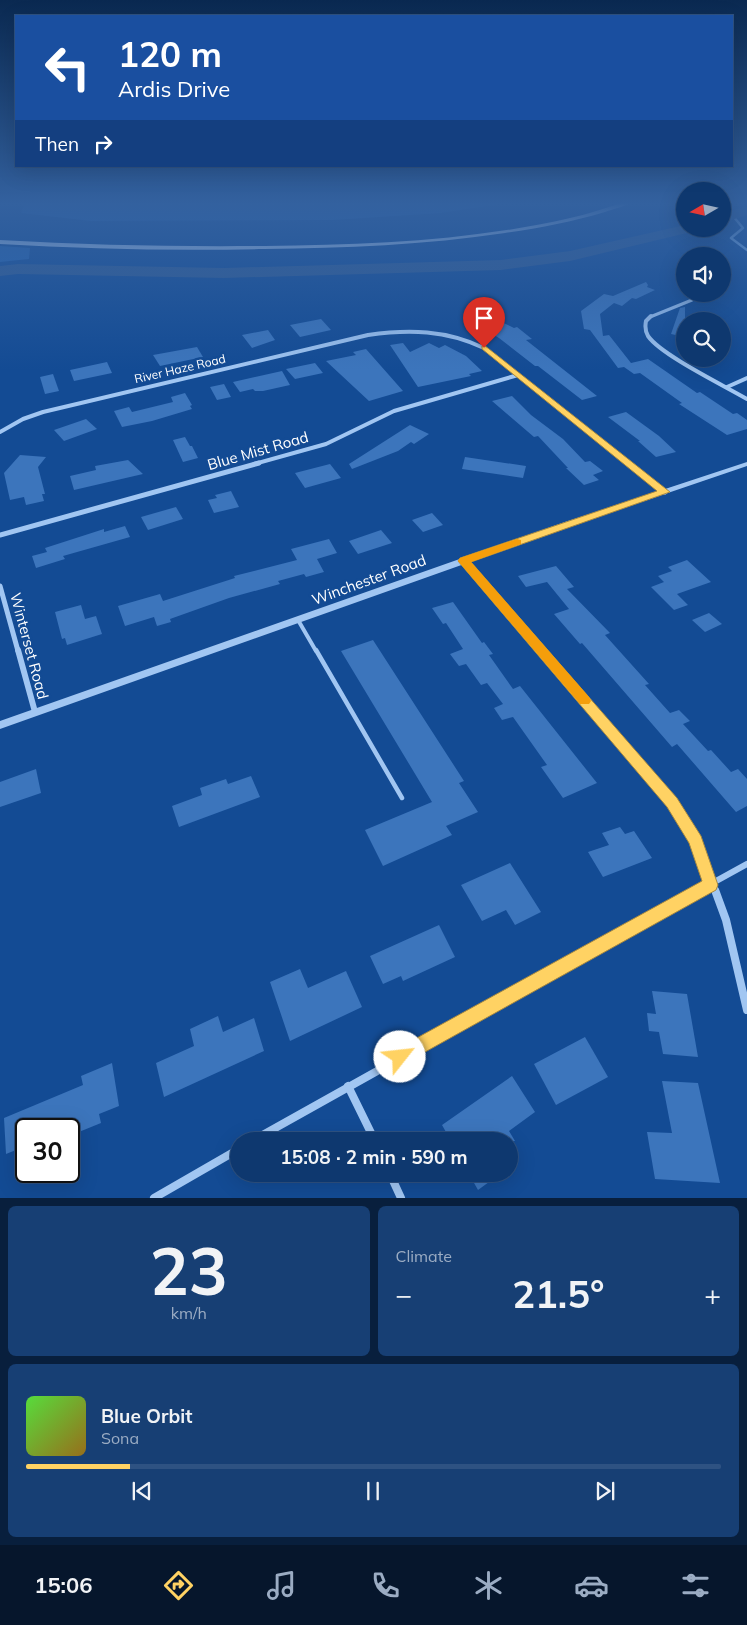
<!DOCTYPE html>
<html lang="en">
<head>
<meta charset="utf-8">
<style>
  :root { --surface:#0e386f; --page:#173f74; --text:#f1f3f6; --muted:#9bacc3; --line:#2e5282; --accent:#ffd263 }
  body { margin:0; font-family:Mulish,sans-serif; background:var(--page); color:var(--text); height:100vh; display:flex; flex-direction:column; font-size:19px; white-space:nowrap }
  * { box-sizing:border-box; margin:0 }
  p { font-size:16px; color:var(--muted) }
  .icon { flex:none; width:28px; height:28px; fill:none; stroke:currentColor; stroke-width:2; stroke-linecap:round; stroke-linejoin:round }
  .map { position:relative; height:1198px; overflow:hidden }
  .panel { display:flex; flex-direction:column; gap:8px; padding:8px; background:#081f3d; flex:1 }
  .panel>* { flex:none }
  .banner { position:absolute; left:15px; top:15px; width:718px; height:152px; border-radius:0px; box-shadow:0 5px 20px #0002,0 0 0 1px var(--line); background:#1a4fa0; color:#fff; overflow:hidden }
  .needle { width:32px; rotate:261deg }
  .tools { position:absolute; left:676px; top:182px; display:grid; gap:10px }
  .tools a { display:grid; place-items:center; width:55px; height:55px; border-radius:50%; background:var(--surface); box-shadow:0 5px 20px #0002,0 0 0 1px var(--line); font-size:25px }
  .speed { position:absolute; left:15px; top:1118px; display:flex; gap:10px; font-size:25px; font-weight:700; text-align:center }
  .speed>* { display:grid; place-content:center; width:65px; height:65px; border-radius:50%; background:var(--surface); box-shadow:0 5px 20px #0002,0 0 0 1px var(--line); line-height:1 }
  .speed .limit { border:2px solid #111; border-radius:8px; background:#fff; color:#111 }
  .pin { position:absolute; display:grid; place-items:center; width:42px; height:42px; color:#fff; margin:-51px -21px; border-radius:50% 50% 50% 0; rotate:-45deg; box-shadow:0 0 5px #0007 }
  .pin .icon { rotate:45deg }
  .me { position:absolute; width:55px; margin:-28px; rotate:61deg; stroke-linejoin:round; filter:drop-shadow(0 0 4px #0008) }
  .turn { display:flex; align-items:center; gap:18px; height:105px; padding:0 20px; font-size:22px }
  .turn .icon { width:65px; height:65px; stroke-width:2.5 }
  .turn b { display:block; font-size:35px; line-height:42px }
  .then { display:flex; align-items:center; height:48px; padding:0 20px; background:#0003; gap:10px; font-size:19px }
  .big { font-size:38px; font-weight:700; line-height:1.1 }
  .panel .widget { flex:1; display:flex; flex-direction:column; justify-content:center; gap:8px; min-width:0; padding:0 18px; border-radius:8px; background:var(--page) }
  .panel .dial { align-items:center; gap:0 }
  .dial b { font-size:65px; line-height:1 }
  .song { display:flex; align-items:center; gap:15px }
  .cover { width:60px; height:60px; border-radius:8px; background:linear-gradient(135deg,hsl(110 70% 55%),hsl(40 70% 35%)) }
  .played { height:5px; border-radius:2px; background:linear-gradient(90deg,var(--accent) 15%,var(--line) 15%) }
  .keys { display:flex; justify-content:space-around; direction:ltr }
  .heat { display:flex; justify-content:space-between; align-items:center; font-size:28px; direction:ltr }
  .panel .tiles { flex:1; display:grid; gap:8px; grid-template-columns:1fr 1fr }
  .widget:last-child { grid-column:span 2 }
  .trip { position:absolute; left:230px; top:1132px; width:288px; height:50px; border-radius:25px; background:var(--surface); box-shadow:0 5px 20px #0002,0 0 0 1px var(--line); font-weight:700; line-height:50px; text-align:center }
  .tab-bar { display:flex; height:80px; justify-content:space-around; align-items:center; background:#06162c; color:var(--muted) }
  .tab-bar .icon { width:35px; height:35px }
  .tab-bar .on { color:var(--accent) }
  .tab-bar b { font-size:22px; color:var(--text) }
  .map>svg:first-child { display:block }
  .green { fill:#2565b3 }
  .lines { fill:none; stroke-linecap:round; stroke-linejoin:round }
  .stream { stroke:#93c1f5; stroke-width:2.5 }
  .river { fill:#325b91; fill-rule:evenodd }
  .building { fill:#3c75bc }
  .service-far1 { stroke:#a1c6f2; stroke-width:4 }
  .service { stroke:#a1c6f2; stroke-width:4.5 }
  .minor-far4 { stroke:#a1c6f2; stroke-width:3 }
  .minor-far3 { stroke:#a1c6f2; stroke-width:4 }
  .minor-far2 { stroke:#a1c6f2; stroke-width:5 }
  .minor-far1 { stroke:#a1c6f2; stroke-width:6 }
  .minor { stroke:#a1c6f2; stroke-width:8 }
  .tertiary { fill:#a1c6f2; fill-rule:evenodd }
  .secondary { fill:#d0e3fc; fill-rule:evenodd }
  .route { fill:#ffd263; stroke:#a68840 }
  .slow { fill:#f59e0b }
  .labels { text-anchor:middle; stroke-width:5; stroke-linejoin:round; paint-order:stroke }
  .far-street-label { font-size:12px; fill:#fff; stroke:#134b94 }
  .street-label { font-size:15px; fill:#fff; stroke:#134b94 }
</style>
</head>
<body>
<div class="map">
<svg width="747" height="1198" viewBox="0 0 747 1198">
  <rect width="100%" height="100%" fill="#134b94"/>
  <!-- green -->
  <g class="green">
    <polygon points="25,202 514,202 441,213 333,220 91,221 21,213"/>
    <polygon points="0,246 30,248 29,259 0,262"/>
  </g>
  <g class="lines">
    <!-- stream -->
    <polyline class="stream" points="733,216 743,228 731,238 747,250"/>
    <!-- river -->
    <g class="river">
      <polygon points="747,206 747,215 722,223 722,214"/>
      <polygon points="685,225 685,229 693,229 691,232 570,261 501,270 224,278 18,274 0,276 0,266 18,264 224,268 501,260 570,251"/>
    </g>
  </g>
  <!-- building -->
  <g class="building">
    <polygon points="646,282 648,285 647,287 655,290 636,299 632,298 622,306 614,303 600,314 603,336 609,335 631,363 648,359 697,393 700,392 733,414 737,413 747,420 747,429 727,435 679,404 682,403 640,373 634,374 624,367 618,368 590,330 584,329 581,311 604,294 613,296"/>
    <polygon points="685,307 685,337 671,334 680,308"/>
    <polygon points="487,315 514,328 517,327 532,339 526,340 597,396 582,400 538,366 535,366 499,338 471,321"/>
    <polygon points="321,319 331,330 300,337 290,325"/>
    <polygon points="268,330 275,340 252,348 242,335"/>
    <polygon points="403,343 410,352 429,343 439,348 445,345 466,356 482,371 469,374 471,376 418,387 390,345"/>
    <polygon points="197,347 203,357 160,366 153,355"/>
    <polygon points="366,349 403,391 369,401 326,361 356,355 353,352"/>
    <polygon points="107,362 112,373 74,381 70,370"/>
    <polygon points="315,363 323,373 295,379 286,369"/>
    <polygon points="282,371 290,385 263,391 255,391 253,389 240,392 233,382"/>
    <polygon points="53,374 59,391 45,394 40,377"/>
    <polygon points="224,384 231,397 217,400 210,387"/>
    <polygon points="185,393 192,405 190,406 192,409 152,421 122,427 114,411 129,407 132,412 173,402 171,397"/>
    <polygon points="512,396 531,415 563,439 585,462 590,461 603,471 593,475 599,480 584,485 566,468 568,468 538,436 534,437 492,401"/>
    <polygon points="626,412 659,436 676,452 656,457 638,441 640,441 608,417"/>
    <polygon points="86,419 97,429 64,441 54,430"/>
    <polygon points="410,425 429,434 414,444 411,442 398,451 352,469 349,464"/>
    <polygon points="185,437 190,446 192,446 198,458 183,462 173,440"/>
    <polygon points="20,455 46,457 38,467 45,494 42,494 44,501 26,505 24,497 10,500 4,473"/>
    <polygon points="465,457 526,466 523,478 462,469"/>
    <polygon points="128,460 143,474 74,490 70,476 96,470 95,466"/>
    <polygon points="330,464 341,478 305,488 295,473"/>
    <polygon points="231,491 239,507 214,513 208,500 217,498 215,495"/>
    <polygon points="176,507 183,519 148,530 141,517"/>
    <polygon points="432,513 443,525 423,532 412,520"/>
    <polygon points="125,526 130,537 63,556 65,559 36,568 32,556 47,552 45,548 104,529 104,532"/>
    <polygon points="381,530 392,543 358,554 349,541"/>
    <polygon points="329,539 337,553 317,559 324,572 306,577 304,574 278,581 280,584 229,598 170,619 171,622 157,626 154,617 125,626 118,606 160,594 163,601 235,578 234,576 297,560 291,549"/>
    <polygon points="687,560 711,582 677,594 688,605 674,610 651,587 664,582 658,576 672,571 668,567"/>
    <polygon points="556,566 574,587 567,589 610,633 605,635 649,684 645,685 670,713 679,710 690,721 683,724 708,751 711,750 731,772 738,769 747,779 747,806 736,812 677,744 672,747 582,643 580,644 554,614 569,609 547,582 526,587 518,576"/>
    <polygon points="453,602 482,643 484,642 493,654 489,655 513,689 520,686 597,783 563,798 541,767 547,765 513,717 502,720 494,708 503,704 487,683 481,685 466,664 459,666 450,654 463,649 446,623 443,624 432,608"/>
    <polygon points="81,605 85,619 96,616 102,634 67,645 65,638 62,639 55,612"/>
    <polygon points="709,613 722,624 705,632 692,620"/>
    <polygon points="373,640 464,781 459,783 478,812 446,826 452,835 383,866 365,830 432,802 341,651"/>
    <polygon points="36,769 41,793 0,807 0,782"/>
    <polygon points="251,776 260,797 179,827 172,806 202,795 200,788 226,779 228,784"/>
    <polygon points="620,827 625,834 634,831 652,858 603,877 588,852 609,845 602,833"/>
    <polygon points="510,863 541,912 515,925 506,910 482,921 461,885"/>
    <polygon points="439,925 455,957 403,981 401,976 383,984 370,956"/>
    <polygon points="300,969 308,988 346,971 362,1007 290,1041 270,982"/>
    <polygon points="652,991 687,994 698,1057 663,1054 659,1032 649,1031 647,1013 656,1014"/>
    <polygon points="218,1016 223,1032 254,1018 264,1051 164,1097 156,1063 194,1046 190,1029"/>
    <polygon points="585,1037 608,1077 556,1105 534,1064"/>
    <polygon points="112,1063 119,1106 99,1114 101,1123 69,1136 69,1129 26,1129 26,1146 6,1154 4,1118 83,1085 81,1076"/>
    <polygon points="512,1076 535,1112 509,1131 515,1141 451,1141 442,1125"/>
    <polygon points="662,1081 698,1083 720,1183 655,1179 647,1132 672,1133"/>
    <polygon points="469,1174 500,1174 478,1190"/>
  </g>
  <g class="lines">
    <!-- service-far1 -->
    <polyline class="service-far1" points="298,620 316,651"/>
    <!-- service -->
    <polyline class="service" points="316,650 402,798"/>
    <!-- minor-far4 -->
    <polyline class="minor-far4" points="650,317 692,300"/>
    <!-- minor-far3 -->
    <g class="minor-far3">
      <path d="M 651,316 L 646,321 C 645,326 645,331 648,336 C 661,355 725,386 747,399"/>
      <polyline points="727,387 747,378"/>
      <path d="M 0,432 L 23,419 L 43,412 L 368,335 C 409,329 446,330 484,348 L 630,464"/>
      <polyline points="254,464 326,444 394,411 518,375"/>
    </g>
    <!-- minor-far2 -->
    <g class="minor-far2">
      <polyline points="628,463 665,492"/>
      <polyline points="0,535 259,463"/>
      <polyline points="463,561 541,651"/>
      <polyline points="0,586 18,651"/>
    </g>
    <!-- minor-far1 -->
    <g class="minor-far1">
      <polyline points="18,650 35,712"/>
      <polyline points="540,650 672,802 696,840 715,891"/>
      <polyline points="698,891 747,864"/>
    </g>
    <!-- minor -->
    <g class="minor">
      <polyline points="715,890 726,920 747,1010"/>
      <polyline points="348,1086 375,1141"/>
      <polyline points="252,1141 701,890"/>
      <polyline points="390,1174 401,1198"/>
      <polyline points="154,1198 239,1149"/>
    </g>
    <!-- tertiary -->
    <polygon class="tertiary" points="747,462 747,466 571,526 0,729 0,721 565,522"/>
    <!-- secondary -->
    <path class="secondary" d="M 624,202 L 633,202 C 625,206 614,209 605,212 C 572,222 539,228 505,233 C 425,245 345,248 264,249 C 176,251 88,249 0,244 L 0,240 C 88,245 176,247 265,246 C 366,245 470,241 570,218 C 588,214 606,208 624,202 Z"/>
  </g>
  <!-- sky -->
  <linearGradient id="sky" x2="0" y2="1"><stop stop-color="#0a2951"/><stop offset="0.55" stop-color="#33619f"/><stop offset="1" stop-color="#33619f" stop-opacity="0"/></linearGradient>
  <rect width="747" height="370" fill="url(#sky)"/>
  <!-- route -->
  <polygon class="route" points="484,345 670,492 471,562 677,798 701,836 718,885 716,890 400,1066 393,1063 391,1057 393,1051 702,881 689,843 667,807 458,561 460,558 657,491 482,349 482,346"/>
  <!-- slow -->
  <polygon class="slow" points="517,539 521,540 521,544 471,562 589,697 591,701 589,704 580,704 458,561 460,558"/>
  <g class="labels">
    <!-- far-street labels -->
    <g class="far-street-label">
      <text transform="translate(180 369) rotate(-13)" y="4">River Haze Road</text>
    </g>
    <!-- street labels -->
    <g class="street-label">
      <text transform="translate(258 451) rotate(-16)" y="5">Blue Mist Road</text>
      <text transform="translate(369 580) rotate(-20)" y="5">Winchester Road</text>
      <text transform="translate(29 646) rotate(75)" y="5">Winterset Road</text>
    </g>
  </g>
</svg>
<div class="tools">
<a><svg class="needle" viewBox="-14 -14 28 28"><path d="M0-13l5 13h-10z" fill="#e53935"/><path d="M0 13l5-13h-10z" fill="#9bacc3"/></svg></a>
<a><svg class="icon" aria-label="sound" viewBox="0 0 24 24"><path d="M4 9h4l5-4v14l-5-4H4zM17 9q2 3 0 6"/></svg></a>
<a><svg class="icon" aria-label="search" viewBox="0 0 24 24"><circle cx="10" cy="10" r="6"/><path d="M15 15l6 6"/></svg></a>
</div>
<div class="speed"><div class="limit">30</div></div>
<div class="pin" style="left:484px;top:348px;background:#d93025"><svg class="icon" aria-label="arrive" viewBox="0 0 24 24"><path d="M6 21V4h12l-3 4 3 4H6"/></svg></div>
<svg class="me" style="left:400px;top:1057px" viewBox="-20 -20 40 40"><circle r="19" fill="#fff"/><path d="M0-13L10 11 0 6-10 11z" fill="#ffd263"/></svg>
<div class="trip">15:08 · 2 min · 590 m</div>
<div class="banner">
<div class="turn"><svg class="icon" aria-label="left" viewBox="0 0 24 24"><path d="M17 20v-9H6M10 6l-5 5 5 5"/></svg><div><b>120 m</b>Ardis Drive</div></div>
<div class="then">Then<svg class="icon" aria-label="right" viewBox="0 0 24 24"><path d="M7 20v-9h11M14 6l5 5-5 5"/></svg></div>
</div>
</div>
<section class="panel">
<div class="tiles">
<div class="widget dial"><b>23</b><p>km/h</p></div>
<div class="widget"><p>Climate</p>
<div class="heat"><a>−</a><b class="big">21.5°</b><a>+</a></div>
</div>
<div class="widget">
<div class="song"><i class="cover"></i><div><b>Blue Orbit</b><p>Sona</p></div></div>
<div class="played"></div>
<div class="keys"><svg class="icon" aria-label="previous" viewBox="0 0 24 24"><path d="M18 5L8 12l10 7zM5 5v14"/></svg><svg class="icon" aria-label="pause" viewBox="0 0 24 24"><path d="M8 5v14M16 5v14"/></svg><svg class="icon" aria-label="next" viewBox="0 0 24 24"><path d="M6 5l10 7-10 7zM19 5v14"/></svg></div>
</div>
</div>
</section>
<nav class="tab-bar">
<b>15:06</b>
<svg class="icon on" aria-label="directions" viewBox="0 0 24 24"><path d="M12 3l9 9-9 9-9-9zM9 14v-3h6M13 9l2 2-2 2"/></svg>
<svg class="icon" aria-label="music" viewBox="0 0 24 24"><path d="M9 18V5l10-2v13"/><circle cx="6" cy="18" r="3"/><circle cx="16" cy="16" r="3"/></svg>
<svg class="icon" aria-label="phone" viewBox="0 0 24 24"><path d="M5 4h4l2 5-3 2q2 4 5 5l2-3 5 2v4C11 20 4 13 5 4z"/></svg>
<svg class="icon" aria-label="climate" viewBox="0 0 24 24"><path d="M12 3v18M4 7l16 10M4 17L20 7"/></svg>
<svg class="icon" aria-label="car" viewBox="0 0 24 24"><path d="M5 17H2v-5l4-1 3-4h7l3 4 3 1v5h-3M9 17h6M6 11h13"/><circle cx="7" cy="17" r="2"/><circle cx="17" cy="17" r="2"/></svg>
<svg class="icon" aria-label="filters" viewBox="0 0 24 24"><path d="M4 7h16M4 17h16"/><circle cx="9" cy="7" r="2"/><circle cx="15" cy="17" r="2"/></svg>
</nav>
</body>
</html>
